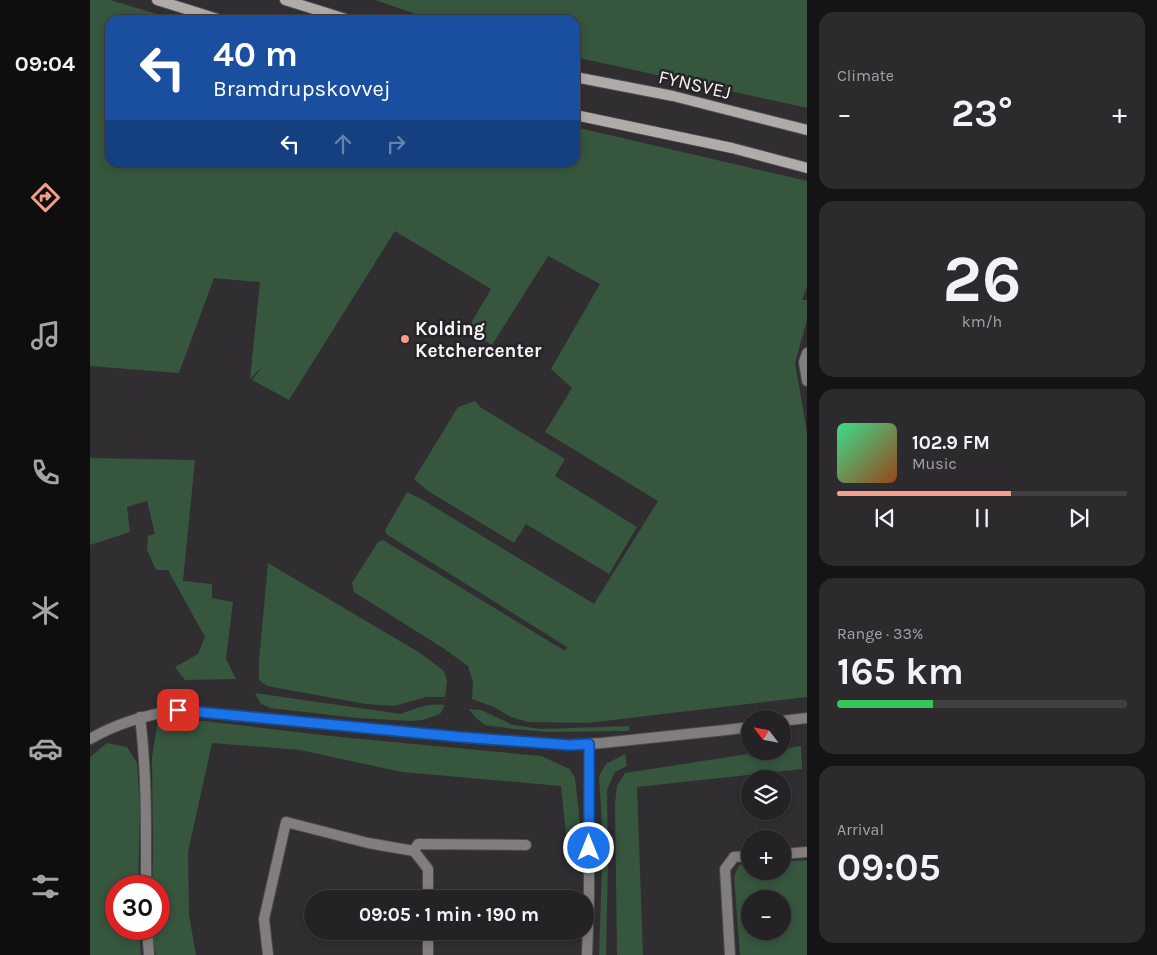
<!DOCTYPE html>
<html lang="en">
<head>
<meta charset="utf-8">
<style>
  :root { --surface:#252226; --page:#2d2a2e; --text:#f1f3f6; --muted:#a3a4a7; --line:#423f43; --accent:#f49d8b }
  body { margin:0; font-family:Karla,sans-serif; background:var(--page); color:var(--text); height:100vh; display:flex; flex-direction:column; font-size:19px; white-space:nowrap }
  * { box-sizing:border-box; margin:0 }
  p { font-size:16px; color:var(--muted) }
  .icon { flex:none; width:28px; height:28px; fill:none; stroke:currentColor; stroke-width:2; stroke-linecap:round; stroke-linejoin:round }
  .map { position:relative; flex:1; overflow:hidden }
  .details { display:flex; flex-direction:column; gap:12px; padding:12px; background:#141315; width:350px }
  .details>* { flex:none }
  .banner { position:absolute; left:15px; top:15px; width:475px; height:152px; border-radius:15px; box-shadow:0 2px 8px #0003,0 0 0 1px var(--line); background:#1a4fa0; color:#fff; overflow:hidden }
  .needle { width:32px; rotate:302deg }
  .tools { position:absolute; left:651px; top:710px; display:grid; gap:10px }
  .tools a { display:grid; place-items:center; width:50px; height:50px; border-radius:50%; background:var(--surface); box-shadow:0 2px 8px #0003,0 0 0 1px var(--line); font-size:25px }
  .speed { position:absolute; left:15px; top:875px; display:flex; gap:10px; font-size:25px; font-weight:700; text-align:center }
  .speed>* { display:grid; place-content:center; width:65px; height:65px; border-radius:50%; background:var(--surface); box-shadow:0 2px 8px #0003,0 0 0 1px var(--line); line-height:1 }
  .speed .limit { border:8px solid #d22; background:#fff; color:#111 }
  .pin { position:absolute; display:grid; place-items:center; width:42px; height:42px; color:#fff; margin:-21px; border-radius:10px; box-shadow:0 2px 8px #0006 }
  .me { position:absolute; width:55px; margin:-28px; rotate:0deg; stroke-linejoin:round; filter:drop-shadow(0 0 4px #0008) }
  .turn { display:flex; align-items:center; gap:18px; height:105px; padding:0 25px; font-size:22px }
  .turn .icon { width:65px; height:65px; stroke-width:2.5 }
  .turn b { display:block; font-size:35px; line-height:42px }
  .lanes { display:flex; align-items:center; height:48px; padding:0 25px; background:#0003; justify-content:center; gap:25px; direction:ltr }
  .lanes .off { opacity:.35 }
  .big { font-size:38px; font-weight:700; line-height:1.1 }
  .details .tile { flex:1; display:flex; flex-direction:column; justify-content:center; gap:8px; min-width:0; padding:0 18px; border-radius:15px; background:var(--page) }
  .details .dial { align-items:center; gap:0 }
  .dial b { font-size:65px; line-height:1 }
  .song { display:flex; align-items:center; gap:15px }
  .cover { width:60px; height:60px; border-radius:8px; background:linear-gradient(135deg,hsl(150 70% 55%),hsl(20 70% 35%)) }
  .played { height:5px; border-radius:2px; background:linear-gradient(90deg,var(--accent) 60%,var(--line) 60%) }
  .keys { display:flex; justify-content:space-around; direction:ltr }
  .heat { display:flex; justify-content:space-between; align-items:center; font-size:28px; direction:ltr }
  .charge { height:8px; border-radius:4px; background:linear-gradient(90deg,#34c759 33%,var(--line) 0) }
  .trip { position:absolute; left:214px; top:890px; width:290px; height:50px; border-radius:25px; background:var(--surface); box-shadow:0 2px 8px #0003,0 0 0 1px var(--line); font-weight:700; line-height:50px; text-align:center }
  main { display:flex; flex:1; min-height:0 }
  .dock { display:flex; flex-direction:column; width:90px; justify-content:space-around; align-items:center; background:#0f0e0f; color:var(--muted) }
  .dock .icon { width:35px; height:35px }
  .dock .selected { color:var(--accent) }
  .dock b { font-size:22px; color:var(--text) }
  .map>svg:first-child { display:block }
  .green { fill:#36563e; fill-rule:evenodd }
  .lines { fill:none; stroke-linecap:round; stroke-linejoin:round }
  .minor-casing { stroke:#4d4a4e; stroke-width:12 }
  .tertiary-casing { stroke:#4d4a4e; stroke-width:12 }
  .secondary-casing { stroke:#4d4a4e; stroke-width:12 }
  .minor { stroke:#817e7d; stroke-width:10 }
  .tertiary { stroke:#817e7d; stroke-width:10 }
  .secondary { stroke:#afaba9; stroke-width:10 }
  .route-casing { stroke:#114b97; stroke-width:12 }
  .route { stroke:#1a73e8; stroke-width:9 }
  .poi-dot { fill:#f49d8b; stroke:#272428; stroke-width:2 }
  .labels { text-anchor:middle; stroke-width:5; stroke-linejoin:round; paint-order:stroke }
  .street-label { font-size:19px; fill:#f6f4f7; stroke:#272428 }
  .poi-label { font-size:19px; font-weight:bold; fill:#f6f4f7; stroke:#272428; text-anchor:start }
</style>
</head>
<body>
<main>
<nav class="dock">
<b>09:04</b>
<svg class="icon selected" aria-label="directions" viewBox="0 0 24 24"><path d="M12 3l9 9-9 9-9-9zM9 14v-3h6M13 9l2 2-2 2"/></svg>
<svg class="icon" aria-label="music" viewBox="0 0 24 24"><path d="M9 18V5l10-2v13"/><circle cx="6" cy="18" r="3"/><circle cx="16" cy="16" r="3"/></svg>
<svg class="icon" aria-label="phone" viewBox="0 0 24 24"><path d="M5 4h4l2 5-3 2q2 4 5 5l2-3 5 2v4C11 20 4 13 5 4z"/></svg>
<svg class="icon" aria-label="climate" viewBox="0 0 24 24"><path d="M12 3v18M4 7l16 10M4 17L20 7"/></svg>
<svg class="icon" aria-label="car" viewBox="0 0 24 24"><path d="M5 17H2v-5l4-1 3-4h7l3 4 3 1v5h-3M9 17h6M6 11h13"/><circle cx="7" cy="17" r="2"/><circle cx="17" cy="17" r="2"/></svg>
<svg class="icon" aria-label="filters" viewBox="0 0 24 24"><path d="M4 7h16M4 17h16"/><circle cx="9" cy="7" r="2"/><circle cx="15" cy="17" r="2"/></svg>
</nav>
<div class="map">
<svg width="717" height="955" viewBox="0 0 717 955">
  <rect width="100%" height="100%" fill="#312e32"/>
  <!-- green -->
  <g class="green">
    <polygon points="0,0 20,0 87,20 20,20 20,162 485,162 485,127 717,181 717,287 712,300 717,300 717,320 705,363 717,432 717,697 498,723 438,722 421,717 404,707 382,699 383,682 378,666 353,648 264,592 262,583 288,542 293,540 475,651 477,647 296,534 295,530 317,492 333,500 504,604 568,501 455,432 482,388 461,369 510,284 458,256 402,345 377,330 401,289 305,231 199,400 162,380 174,365 160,379 170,282 124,278 89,373 0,366"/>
    <polygon points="285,0 717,0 717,108 485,57 485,20 343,20"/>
    <polygon points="385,401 390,407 475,459 465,476 547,527 519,574 436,524 424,543 338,491 324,479 368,407"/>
    <polygon points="0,458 105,460 93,581 122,584 122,598 143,602 136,659 146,679 95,680 85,667 108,654 115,637 78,570 66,570 57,550 58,536 65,534 57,501 37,507 40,532 0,545"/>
    <polygon points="178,563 330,653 354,671 357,681 355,697 336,697 304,706 276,704 177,686 169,680 169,661"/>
    <path d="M 165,693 L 311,714 C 326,708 339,703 355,705 L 350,714 L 333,720 L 321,721 L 267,718 L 180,708 L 170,703 Z"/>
    <polygon points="379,709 391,710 423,725 451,729 539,726 539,731 459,732 423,729 395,725 386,718"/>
    <polygon points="80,721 114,721 250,737 451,756 480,769 485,778 492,842 477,844 471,786 312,772 210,750 122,743 98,852 99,915 106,955 66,955 61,929 69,929 69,886 62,886 63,857 62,757 67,726"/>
    <polygon points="17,743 37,747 47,763 50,807 48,886 26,886 26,929 49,929 51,955 0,955 0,757"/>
    <polygon points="711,746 712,769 547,787 553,955 527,955 525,803 527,786 535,773 678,751 692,751 693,749"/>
    <polygon points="535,754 537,766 525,772 517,790 518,860 516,955 509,955 513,840 509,776 516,764"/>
    <path d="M 717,860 L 717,955 L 650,955 L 644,877 L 649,865 L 660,864 L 660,871 L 692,871 L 693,862 ZM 660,899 L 692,899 L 692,931 L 660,931 Z"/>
  </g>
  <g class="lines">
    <defs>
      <g id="minor">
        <polyline points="717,353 714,362 717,381"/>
        <path d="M 50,717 C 57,773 56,830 56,886"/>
        <polyline points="324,851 328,844 436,845"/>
        <polyline points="692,854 717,852"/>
        <polyline points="57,929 59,955"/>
        <polyline points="338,931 338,955"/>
        <polyline points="178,955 174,919 196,822 278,843 324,851 338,869 338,899"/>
        <polyline points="497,955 499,903 499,744"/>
        <polyline points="640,955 635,869 644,857 660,856"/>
      </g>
      <g id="tertiary">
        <polyline points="692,721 717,718"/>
        <path d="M 0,739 C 27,723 56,715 87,710 L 370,737 L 479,745 L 512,743 L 636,730 L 660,727"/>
      </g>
      <g id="secondary">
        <polyline points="67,0 131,20"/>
        <polyline points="195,0 259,20"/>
        <polyline points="485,77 583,96 717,130"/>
        <polyline points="485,115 642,148 717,168"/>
      </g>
    </defs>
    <!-- minor casing -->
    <use href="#minor" class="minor-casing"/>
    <!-- tertiary casing -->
    <use href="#tertiary" class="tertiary-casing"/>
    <!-- secondary casing -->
    <use href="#secondary" class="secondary-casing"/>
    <!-- minor -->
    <use href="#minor" class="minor"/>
    <!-- tertiary -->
    <use href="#tertiary" class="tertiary"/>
    <!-- secondary -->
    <use href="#secondary" class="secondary"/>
  </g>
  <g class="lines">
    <defs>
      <polyline id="route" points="88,710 370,737 479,745 499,744 499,848"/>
    </defs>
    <!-- route casing -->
    <use href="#route" class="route-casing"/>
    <!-- route -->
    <use href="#route" class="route"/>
  </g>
  <!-- markers -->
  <circle class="poi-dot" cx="315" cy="339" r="5"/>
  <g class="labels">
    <!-- street labels -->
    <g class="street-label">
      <text transform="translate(605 84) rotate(13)" y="7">FYNSVEJ</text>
    </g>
    <!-- poi labels -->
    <g class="poi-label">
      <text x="325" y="335">Kolding<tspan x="325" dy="22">Ketchercenter</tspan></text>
    </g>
  </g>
</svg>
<div class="tools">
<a><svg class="needle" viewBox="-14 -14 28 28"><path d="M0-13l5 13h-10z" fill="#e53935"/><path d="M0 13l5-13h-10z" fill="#a3a4a7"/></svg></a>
<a><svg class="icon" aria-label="layers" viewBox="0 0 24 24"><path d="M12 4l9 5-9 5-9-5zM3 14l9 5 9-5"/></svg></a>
<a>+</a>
<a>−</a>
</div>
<div class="speed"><div class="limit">30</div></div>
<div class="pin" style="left:88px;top:710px;background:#d93025"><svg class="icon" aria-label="arrive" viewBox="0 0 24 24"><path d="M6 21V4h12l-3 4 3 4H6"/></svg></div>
<svg class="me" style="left:499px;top:848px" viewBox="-20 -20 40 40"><circle r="17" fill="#1a73e8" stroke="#fff" stroke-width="3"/><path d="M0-11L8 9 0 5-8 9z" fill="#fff"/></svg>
<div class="trip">09:05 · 1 min · 190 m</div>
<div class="banner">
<div class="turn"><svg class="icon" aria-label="left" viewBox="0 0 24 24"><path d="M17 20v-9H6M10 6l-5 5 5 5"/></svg><div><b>40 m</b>Bramdrupskovvej</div></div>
<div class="lanes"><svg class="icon" aria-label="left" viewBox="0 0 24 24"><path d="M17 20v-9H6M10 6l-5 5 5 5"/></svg><svg class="icon off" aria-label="ahead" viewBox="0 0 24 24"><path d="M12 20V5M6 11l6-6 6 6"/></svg><svg class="icon off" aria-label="right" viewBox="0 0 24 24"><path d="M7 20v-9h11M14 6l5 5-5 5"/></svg></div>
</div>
</div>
<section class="details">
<div class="tile"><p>Climate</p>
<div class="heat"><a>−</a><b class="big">23°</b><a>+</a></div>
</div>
<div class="tile dial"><b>26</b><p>km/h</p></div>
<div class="tile">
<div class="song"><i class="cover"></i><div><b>102.9 FM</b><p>Music</p></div></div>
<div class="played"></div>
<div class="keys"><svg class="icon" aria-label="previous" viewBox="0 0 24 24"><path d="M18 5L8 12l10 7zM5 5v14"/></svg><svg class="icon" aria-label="pause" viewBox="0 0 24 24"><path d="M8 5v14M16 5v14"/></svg><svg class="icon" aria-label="next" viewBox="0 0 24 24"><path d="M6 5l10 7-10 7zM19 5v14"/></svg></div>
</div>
<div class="tile"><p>Range · 33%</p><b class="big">165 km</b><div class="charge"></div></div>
<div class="tile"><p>Arrival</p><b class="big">09:05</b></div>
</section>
</main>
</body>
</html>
